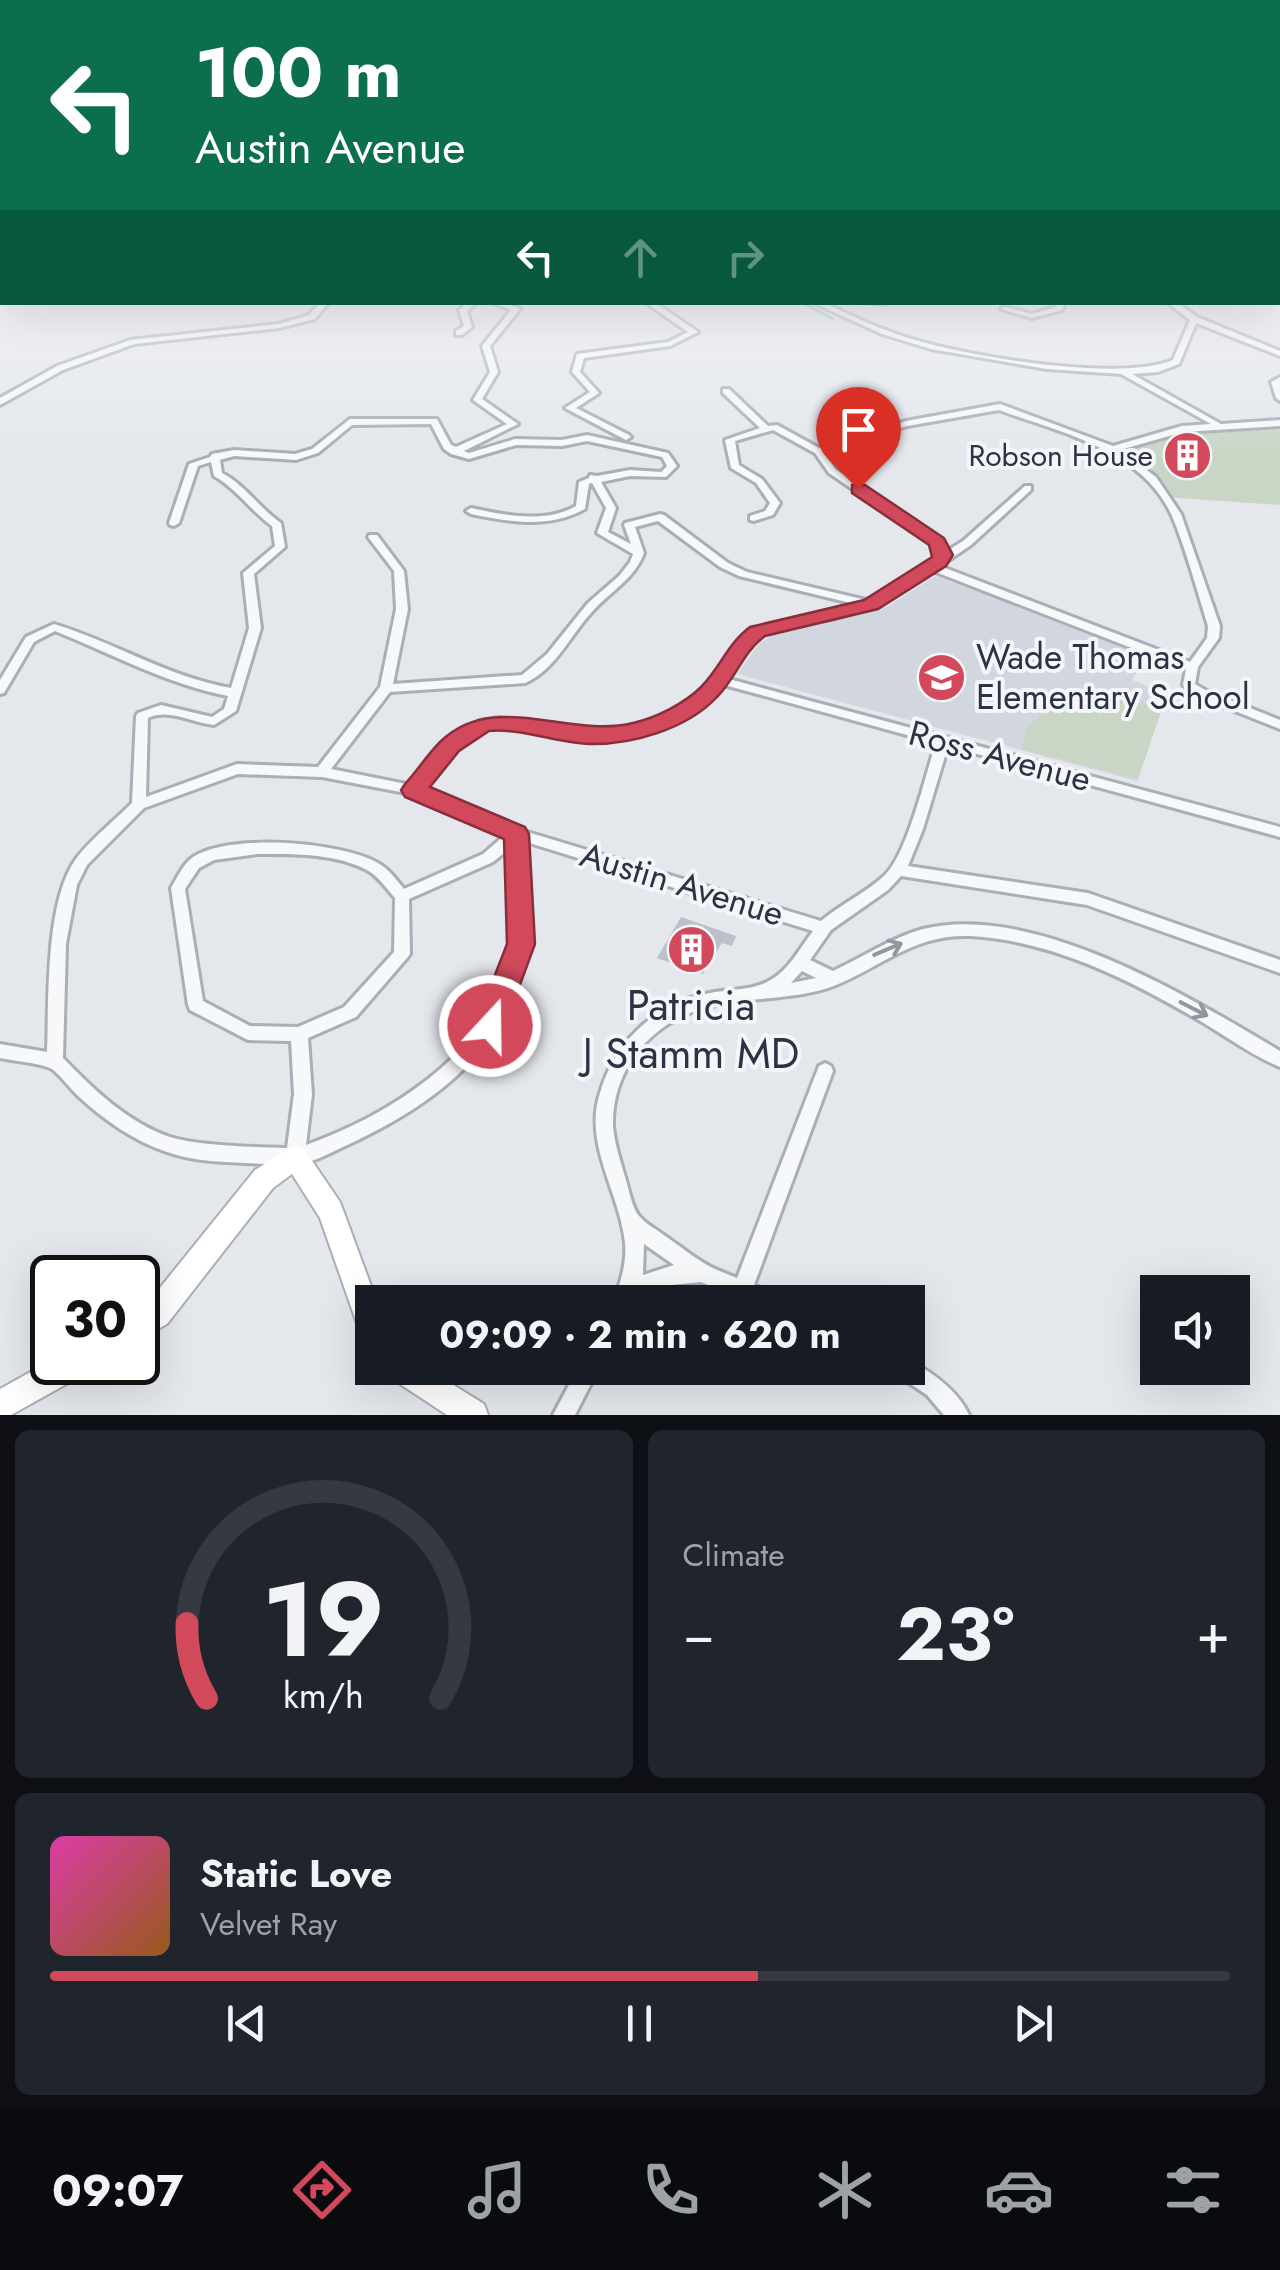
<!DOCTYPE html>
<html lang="en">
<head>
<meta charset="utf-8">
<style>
  :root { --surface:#171b24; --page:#20242c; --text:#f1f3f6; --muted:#9ea1a6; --line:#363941; --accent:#d1495b }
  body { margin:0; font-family:Jost,sans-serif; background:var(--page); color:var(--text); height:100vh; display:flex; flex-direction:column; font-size:38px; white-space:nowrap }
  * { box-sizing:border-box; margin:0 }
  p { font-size:32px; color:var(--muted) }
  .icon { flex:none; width:55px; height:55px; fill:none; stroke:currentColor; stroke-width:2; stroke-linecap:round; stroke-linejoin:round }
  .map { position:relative; height:1415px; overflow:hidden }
  .details { display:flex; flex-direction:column; gap:15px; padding:15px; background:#0d0f14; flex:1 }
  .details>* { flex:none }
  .banner { position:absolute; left:0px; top:0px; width:1280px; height:305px; box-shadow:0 10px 40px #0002; background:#0b6e4f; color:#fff; overflow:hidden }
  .controls { position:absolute; left:1140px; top:1275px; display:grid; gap:20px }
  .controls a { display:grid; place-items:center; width:110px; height:110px; border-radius:0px; background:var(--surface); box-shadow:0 10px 40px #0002; font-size:50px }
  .speed { position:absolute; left:30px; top:1255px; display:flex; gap:20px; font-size:50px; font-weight:700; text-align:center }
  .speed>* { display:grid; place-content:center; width:130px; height:130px; border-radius:50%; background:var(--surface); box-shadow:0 10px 40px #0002; line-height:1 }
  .speed .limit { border:5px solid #111; border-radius:15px; background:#fff; color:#111 }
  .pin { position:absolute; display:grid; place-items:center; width:85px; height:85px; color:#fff; margin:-102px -42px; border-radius:50% 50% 50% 0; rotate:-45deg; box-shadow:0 0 10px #0007 }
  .pin .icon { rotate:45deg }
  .me { position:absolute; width:110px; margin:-55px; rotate:21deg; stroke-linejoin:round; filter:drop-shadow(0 0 8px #0008) }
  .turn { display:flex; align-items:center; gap:35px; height:210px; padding:0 30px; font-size:45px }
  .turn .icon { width:130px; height:130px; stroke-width:2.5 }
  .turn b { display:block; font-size:70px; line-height:85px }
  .lanes { display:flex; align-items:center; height:95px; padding:0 30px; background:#0003; justify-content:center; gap:50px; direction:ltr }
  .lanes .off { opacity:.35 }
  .big { font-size:75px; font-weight:700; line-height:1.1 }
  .details .card { flex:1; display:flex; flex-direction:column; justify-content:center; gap:15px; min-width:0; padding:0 35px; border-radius:15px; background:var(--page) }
  .details .dial { align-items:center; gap:0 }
  .dial svg { height:260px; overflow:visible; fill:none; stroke:var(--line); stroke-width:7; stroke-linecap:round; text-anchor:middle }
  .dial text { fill:var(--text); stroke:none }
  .song { display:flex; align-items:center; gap:30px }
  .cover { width:120px; height:120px; border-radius:15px; background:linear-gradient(135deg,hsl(320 70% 55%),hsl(30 70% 35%)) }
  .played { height:10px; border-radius:5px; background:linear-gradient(90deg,var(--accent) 60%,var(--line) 60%) }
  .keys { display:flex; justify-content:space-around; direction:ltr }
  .heat { display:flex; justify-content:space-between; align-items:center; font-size:55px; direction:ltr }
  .details .tiles { flex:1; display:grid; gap:15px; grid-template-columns:1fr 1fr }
  .card:last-child { grid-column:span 2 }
  .trip { position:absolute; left:355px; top:1285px; width:570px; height:100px; border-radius:0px; background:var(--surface); box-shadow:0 10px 40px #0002; font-weight:700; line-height:100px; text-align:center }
  .tab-bar { display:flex; height:160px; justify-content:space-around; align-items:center; background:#090b0e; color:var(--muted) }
  .tab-bar .icon { width:70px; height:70px }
  .tab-bar .active { color:var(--accent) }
  .tab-bar b { font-size:45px; color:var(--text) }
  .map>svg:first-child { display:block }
  .built { fill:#d2d6de }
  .green { fill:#c9d6c5 }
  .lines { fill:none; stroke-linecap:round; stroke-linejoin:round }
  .stream { stroke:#9fb4cc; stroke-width:2.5 }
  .building { fill:#bbc0ca }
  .street-casing { stroke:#a9aeb7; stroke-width:6 }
  .secondary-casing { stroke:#a9aeb7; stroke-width:4 }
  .street { fill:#f7f8fa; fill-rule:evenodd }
  .secondary { fill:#fff; fill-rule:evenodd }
  .oneway { stroke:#9196a0 }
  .route { fill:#d1495b; stroke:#882f3b; stroke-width:2.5 }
  .labels { text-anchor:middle; stroke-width:8; stroke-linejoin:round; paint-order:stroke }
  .far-poi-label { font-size:30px; fill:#2b3445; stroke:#f4f6f9; text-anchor:end }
  .poi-label { font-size:35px; fill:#2b3445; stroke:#f4f6f9; text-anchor:start }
  .street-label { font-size:35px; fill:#2b3445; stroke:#f4f6f9 }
  .near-poi-label { font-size:42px; fill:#2b3445; stroke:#f4f6f9 }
</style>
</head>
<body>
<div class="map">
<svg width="1280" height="1415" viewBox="0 0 1280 1415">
  <rect width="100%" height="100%" fill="#e4e7ec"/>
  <!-- built -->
  <polygon class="built" points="935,576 1147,654 1132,680 1167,694 1137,781 737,674 759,644 772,635 887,607"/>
  <!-- green -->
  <g class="green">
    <polygon points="1280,423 1280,505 1165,497 1153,479 1113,449 1182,429"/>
    <polygon points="1066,693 1163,706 1138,779 1021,749 1028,727"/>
  </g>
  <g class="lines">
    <!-- stream -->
    <polyline class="stream" points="801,302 833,319"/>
  </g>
  <!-- building -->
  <polygon class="building" points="681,917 736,936 732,946 722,943 703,974 657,958"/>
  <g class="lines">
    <defs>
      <g id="street">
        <polygon points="1278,256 1280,256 1280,259 1278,258"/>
        <rect x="1278" y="287" width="2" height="4"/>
        <polygon points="321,302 329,302 315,319 279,328 134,344 63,370 0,405 0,398 57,366 130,340 279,324 309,315"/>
        <polygon points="468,302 477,302 467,311 472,327 462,335 456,335 456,331 464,326 459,310"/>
        <path d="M 491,302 L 503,302 L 520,309 L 490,346 L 498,372 L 482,399 L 518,424 L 464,451 L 469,453 L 515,439 L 562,440 L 587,435 L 668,453 L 677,466 L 666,477 L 630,476 L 601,482 L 616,508 L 608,532 L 631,544 L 624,525 L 625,523 L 660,514 L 664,515 L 728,563 L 747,572 L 866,600 L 882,595 L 940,556 L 933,544 L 829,473 L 815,453 L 773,430 L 735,441 L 739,465 L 762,479 L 780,503 L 773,515 L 754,521 L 750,520 L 750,516 L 765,511 L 770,503 L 756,483 L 731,468 L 725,440 L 760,428 L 723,393 L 723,389 L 729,389 L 768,426 L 777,425 L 819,448 L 906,421 L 1000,404 L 1113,446 L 1182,426 L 1211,424 L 1121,374 L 1047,369 L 931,349 L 882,334 L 812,302 L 822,302 C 852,316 883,331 915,340 C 973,357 1118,382 1173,360 L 1190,320 L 1167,302 L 1176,302 L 1197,317 L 1280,351 L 1280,356 L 1196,323 L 1179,364 L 1158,372 L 1132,374 L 1221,424 L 1280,420 L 1280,426 L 1183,432 L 1120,450 L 1156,477 L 1181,514 L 1220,626 L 1219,638 L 1198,667 L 1195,684 L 1205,690 L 1280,720 L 1280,729 L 1197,696 L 1183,685 L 1186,669 L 933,571 C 901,592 873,609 835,618 C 817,622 773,627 759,635 C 745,643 735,664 725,678 L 1280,827 L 1280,837 L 948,746 L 923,829 L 908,866 L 1088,893 L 1280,960 L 1280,973 L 1087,905 L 901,876 L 888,890 L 831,930 L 810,960 L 833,971 C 863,957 891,938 923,929 C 1033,902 1188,996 1280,1051 L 1280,1067 C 1253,1056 1227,1037 1202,1022 C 1132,981 1052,940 969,936 C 915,934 882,966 836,985 C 786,1005 724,992 675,1020 C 637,1041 612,1081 613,1125 C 614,1142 620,1160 625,1177 C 629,1189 632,1210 641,1218 C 647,1225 658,1230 665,1236 C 680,1246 694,1258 709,1266 C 718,1271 728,1274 737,1278 L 819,1066 L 825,1063 L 831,1066 L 833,1071 L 754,1285 L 778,1295 L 781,1302 L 749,1302 L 701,1282 L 671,1285 L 636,1297 L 634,1302 L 614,1302 C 620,1282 627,1264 625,1243 C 620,1193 583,1144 600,1093 C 616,1038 659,1001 715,992 C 732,989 751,990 767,982 C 789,971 799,949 813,931 L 523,841 C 526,895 530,948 511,999 C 484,1070 411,1116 345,1146 C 330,1153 312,1163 295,1165 C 286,1167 275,1165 265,1164 C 234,1162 197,1163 167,1152 C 134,1141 104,1120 78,1096 C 70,1088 61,1076 52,1069 C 42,1063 13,1061 0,1058 L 0,1044 L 47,1052 C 49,1000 45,901 76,859 C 88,842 116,819 132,803 L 136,716 L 138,713 L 161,705 L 212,717 L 224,709 L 228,696 C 167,684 112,654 55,631 L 34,642 L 4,693 L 0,694 L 0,680 L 26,637 L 54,624 C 114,642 168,677 231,688 L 249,628 L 243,573 L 275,546 L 272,526 C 251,511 237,489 214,476 L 211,462 L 198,466 L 179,523 L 174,526 L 170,525 L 169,523 L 189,464 L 210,457 L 212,454 L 234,450 L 295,454 L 312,449 L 350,419 L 437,419 L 451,445 L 456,447 L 507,424 L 473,400 L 490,372 L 482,346 L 511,310 ZM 999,410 C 1061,433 1142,449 1172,516 C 1186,549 1197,591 1208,626 L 1207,638 L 1190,662 L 940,566 L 971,545 L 1031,490 L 1031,486 L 1025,486 L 963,541 L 947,551 L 941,540 L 835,469 L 824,452 L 907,426 ZM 431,424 L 444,449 L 451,454 L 469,459 L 516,445 L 562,446 L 587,441 L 662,457 L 667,466 L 661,472 L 630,470 L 597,476 L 590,475 L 589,478 L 579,482 L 576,506 C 544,524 505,515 471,508 L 466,511 L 471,514 C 509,522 549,529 585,509 L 589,484 L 592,483 L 606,508 L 597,533 L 633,554 L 630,562 L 619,576 L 588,603 L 547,654 L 522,675 L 393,684 L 408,609 L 404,571 L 377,535 L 369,535 L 368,537 L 394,571 L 396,609 L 380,687 L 318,767 L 237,764 L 146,797 L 148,718 C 170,708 192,723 214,725 L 236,711 L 261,628 L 254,574 L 285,547 L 281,523 C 259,508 245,485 222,473 L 220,460 L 234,456 L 296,460 L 318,453 L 352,425 ZM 658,521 L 720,567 L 739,576 L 855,604 L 835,611 L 753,629 L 741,638 L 705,689 L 667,715 L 634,727 L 589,732 L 500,718 L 479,721 L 445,743 L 411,785 L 331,769 L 390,692 L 525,683 C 556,669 569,637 591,613 C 609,592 634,580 644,553 L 635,527 ZM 721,684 L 936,743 C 925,776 908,852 885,875 C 866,893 841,904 821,921 L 521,830 L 423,788 C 444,763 465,730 500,726 C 528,731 558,738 586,740 C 630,743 695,721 721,684 ZM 238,774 L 322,777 L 411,794 L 505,835 L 483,854 L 404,889 C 396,879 388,868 376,862 C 338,842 231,833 193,857 C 183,864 177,878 171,888 L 188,1005 L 190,1010 L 248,1040 L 291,1041 L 294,1094 L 287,1148 C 255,1147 200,1146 170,1137 C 128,1123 93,1089 63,1058 L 66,944 L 77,885 L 87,865 L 144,808 ZM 510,848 C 511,891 514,935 503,977 C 480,1060 382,1118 306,1145 L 312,1094 L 308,1038 L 356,1017 L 407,958 L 410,954 L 409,899 L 493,862 ZM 257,854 C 292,854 335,853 367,870 C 378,876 386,888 395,898 L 394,952 L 344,1007 L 298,1027 L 250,1026 L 203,1001 L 185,889 L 199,868 L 214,860 ZM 802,971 L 816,978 L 791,983 ZM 644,1244 L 674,1265 L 643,1275 Z"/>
        <polygon points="645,302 654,302 698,332 670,346 584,358 580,372 599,393 576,408 629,435 631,437 626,440 565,408 590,392 572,372 577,354 668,342 688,332"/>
        <polygon points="863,302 887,302 884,304"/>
        <polygon points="1057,302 1065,302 1062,310 1032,318 1001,309 1005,307 1032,314 1056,307"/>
        <polygon points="1280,377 1280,401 1276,398 1271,382"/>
        <path d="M 908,1359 C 931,1372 958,1390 969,1415 L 944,1415 L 927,1395 L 897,1375 L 894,1368 L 908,1368 Z"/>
        <polygon points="578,1368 599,1368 575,1415 553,1415"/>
      </g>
      <g id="secondary">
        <polygon points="295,1145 304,1149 340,1202 377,1302 372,1302 372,1342 362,1338 320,1218 292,1174 273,1188 167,1324 138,1340 138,1310 147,1304 255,1170"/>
        <polygon points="52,1360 52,1362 92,1362 88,1372 11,1415 0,1415 0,1389"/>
        <polygon points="387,1368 426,1368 484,1404 488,1415 447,1415 391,1378"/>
      </g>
    </defs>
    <!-- street casing -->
    <use href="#street" class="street-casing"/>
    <!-- secondary casing -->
    <use href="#secondary" class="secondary-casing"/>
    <!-- street -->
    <use href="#street" class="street"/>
    <!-- secondary -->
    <use href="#secondary" class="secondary"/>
  </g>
  <!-- one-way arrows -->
  <defs><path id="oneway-shaft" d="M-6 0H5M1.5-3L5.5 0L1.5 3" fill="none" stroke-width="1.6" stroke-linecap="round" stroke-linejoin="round" transform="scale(2.5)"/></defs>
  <g class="oneway">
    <use href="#oneway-shaft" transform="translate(888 949) rotate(-23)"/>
    <use href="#oneway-shaft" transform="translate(1194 1009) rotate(27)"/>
  </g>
  <!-- sky -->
  <linearGradient id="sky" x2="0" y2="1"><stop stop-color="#8bb4dd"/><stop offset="0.56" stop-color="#f3f4f6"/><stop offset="1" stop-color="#f3f4f6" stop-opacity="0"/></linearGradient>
  <rect width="1280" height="454" fill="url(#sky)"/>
  <!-- route -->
  <path class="route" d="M 852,485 L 865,485 L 944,538 L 953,555 L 946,566 L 878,609 L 765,636 C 743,652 736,678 717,697 C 687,729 632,745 589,744 C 556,743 522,728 489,731 L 459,751 L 430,787 L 525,827 L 529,834 L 535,944 L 501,1036 L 490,1039 L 479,1036 L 475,1026 L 507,944 L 504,839 L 405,797 L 401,790 L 405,784 C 417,771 427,755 440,742 C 494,689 568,739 633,723 C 656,718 685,703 701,687 C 720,668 728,643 750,627 L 864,600 L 932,557 L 929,545 L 852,493 Z"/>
  <!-- icons -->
  <defs>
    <symbol id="building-disc" viewBox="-11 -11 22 22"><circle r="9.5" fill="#d1495b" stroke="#f4f6f9"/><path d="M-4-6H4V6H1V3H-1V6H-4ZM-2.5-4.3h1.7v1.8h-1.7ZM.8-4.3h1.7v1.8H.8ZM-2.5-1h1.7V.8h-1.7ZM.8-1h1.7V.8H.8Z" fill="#fff"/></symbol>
    <symbol id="school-disc" viewBox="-11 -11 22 22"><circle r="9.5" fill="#d1495b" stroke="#f4f6f9"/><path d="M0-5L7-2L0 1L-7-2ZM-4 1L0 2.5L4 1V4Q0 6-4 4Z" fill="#fff"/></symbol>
  </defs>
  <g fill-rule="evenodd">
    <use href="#building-disc" x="1160" y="428" width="55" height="55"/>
    <use href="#school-disc" x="914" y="650" width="55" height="55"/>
    <use href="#building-disc" x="664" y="922" width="55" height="55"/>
  </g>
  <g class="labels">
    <!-- far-poi labels -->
    <g class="far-poi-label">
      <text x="1153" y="466">Robson House</text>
    </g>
    <!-- poi labels -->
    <g class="poi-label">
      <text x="976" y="669">Wade Thomas<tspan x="976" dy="40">Elementary School</tspan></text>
    </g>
    <!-- street labels -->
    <g class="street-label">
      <text transform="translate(1000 756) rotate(15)" y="12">Ross Avenue</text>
      <text transform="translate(682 884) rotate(17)" y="12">Austin Avenue</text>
    </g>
    <!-- near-poi labels -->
    <g class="near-poi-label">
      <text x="691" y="1020">Patricia<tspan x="691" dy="48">J Stamm MD</tspan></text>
    </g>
  </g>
</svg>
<div class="controls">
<a><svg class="icon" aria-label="sound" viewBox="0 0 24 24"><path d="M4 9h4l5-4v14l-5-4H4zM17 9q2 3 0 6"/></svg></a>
</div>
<div class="speed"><div class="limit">30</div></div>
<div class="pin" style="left:858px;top:489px;background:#d93025"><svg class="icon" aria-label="arrive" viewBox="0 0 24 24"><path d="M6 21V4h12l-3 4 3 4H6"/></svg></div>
<svg class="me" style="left:490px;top:1026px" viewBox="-20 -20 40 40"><circle r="17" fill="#d1495b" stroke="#fff" stroke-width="3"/><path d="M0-11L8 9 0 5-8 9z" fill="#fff"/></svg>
<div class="trip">09:09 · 2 min · 620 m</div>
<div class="banner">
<div class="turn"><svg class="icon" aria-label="left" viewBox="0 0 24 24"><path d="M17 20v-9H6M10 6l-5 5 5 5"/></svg><div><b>100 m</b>Austin Avenue</div></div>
<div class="lanes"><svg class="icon" aria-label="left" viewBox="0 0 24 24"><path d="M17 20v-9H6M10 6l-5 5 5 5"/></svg><svg class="icon off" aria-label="ahead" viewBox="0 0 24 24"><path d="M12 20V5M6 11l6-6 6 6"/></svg><svg class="icon off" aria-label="right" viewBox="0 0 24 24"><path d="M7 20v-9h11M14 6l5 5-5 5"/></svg></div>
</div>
</div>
<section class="details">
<div class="tiles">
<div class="card dial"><svg viewBox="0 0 100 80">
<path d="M14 69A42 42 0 1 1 86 69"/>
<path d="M14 69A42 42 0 0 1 8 46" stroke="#d1495b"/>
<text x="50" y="56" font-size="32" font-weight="700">19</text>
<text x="50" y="72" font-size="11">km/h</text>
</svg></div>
<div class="card"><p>Climate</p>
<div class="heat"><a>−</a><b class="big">23°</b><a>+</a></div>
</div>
<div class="card">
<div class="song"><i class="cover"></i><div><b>Static Love</b><p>Velvet Ray</p></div></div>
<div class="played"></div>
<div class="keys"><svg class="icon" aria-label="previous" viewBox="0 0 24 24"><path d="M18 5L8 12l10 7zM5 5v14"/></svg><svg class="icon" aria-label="pause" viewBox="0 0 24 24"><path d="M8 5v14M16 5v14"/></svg><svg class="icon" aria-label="next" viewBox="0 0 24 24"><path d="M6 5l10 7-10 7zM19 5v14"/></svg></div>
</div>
</div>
</section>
<nav class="tab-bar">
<b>09:07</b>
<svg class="icon active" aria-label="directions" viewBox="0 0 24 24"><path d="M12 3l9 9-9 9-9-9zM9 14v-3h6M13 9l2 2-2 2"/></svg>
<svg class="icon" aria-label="music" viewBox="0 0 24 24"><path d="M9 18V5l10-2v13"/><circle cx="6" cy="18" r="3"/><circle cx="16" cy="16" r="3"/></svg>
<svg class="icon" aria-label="phone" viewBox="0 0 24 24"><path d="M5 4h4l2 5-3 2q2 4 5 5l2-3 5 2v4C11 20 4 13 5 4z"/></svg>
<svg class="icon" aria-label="climate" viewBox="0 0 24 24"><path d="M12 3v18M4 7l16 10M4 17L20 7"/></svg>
<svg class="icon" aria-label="car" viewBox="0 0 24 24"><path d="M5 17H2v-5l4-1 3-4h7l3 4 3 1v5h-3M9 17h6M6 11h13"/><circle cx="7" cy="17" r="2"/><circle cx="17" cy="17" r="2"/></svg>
<svg class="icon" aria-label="filters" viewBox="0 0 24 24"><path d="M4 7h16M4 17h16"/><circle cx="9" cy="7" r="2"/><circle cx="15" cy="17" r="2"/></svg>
</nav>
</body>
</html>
